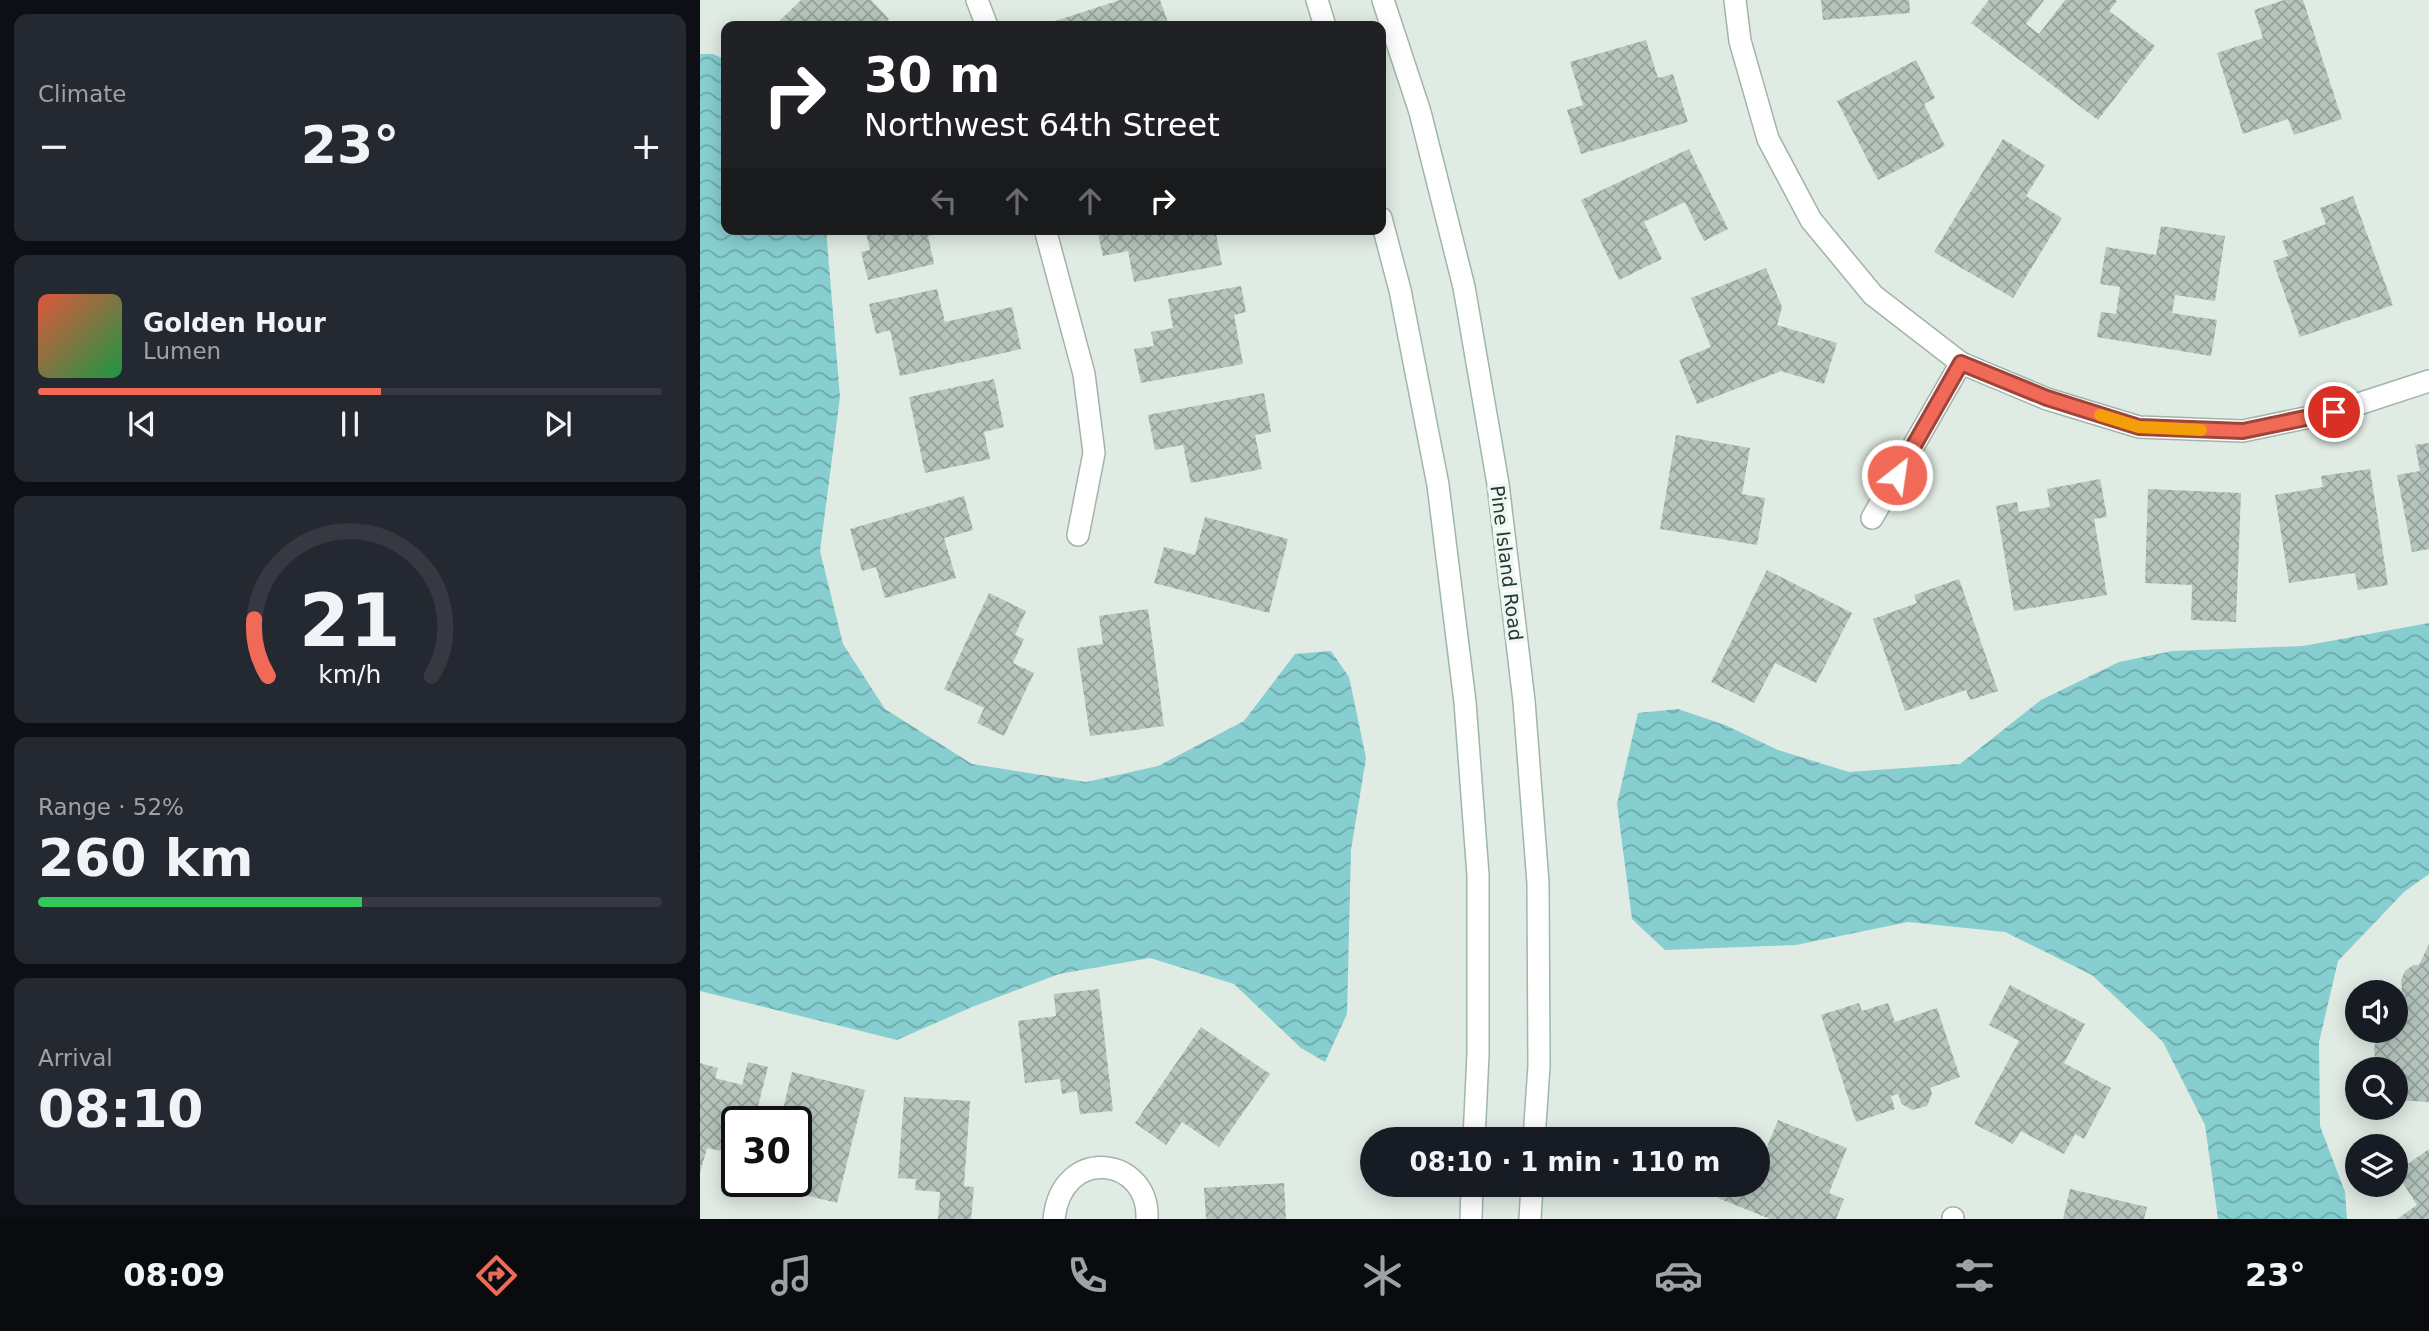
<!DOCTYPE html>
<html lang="en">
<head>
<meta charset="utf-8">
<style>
  :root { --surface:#171b24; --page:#242831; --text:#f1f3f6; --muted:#9ea1a6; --line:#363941; --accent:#f16a57 }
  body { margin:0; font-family:"DejaVu Sans",sans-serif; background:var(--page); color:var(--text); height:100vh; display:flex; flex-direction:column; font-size:26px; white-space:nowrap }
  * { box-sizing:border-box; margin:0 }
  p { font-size:23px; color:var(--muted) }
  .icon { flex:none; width:38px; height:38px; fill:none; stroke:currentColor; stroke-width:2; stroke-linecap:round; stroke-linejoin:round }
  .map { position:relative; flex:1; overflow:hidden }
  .sheet { display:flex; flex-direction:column; gap:14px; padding:14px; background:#0d0f14; width:700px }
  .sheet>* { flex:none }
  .banner { position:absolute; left:21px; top:21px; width:665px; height:214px; border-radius:14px; box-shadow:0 4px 18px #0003; background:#202124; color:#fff; overflow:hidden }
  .tools { position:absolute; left:1645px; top:980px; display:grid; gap:14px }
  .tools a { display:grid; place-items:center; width:63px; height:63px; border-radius:50%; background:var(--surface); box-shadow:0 4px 18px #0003; font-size:35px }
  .speed { position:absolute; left:21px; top:1106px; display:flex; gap:14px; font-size:35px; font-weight:700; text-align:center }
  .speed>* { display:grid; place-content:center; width:91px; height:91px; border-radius:50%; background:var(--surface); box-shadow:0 4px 18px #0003; line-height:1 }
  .speed .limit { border:4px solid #111; border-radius:10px; background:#fff; color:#111 }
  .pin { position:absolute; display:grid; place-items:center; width:60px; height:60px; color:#fff; margin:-30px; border:4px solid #fff; border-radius:50%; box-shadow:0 2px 7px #0007 }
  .me { position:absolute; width:77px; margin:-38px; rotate:30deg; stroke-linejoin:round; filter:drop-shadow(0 0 5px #0008) }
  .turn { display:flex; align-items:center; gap:24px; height:147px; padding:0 28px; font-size:32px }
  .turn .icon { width:91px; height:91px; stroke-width:2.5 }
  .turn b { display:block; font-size:49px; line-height:60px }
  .lanes { display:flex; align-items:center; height:66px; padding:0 28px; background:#0003; justify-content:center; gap:35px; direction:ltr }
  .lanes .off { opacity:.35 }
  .big { font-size:52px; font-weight:800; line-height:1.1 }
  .sheet .tile { flex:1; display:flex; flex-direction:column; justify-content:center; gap:10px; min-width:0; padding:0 24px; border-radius:14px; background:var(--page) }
  .sheet .dial { align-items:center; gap:0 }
  .dial svg { height:182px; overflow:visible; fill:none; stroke:var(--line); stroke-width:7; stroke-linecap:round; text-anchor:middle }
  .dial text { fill:var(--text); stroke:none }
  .song { display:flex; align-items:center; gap:21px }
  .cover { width:84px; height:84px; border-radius:10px; background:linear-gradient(135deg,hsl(10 70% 55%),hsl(140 70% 35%)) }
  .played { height:7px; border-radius:4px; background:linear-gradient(90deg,var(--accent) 55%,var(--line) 55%) }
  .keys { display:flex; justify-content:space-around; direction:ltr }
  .heat { display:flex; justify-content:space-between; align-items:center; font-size:38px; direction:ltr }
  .charge { height:10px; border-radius:5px; background:linear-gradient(90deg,#34c759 52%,var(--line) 0) }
  .trip { position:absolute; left:660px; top:1127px; width:410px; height:70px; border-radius:35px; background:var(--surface); box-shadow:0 4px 18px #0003; font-weight:800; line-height:70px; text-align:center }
  .menu { display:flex; height:112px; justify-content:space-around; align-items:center; background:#090b0e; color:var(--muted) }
  .menu .icon { width:49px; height:49px }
  .menu .current { color:var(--accent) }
  .menu b { font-size:32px; color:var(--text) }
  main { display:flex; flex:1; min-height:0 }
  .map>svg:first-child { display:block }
  .water { fill:url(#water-waves) }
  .building { fill:url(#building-cross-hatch) }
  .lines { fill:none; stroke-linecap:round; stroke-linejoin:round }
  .minor-casing { stroke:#a3b3ab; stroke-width:24 }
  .secondary-casing { stroke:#9fb6ab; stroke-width:24 }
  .minor { stroke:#fff; stroke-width:21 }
  .secondary { stroke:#fff; stroke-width:21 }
  .route-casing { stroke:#9d4539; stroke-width:18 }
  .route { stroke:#f16a57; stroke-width:12 }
  .slow { stroke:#f59e0b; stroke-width:12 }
  .labels { text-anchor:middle; stroke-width:7; stroke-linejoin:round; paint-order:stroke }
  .street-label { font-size:19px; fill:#213b31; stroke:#f0f7f3 }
</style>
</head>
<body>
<main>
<section class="sheet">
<div class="tile"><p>Climate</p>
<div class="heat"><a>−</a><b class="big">23°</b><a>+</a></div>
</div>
<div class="tile">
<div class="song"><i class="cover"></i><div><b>Golden Hour</b><p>Lumen</p></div></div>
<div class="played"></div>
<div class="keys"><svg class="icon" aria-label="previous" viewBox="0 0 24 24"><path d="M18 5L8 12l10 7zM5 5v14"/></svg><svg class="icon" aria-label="pause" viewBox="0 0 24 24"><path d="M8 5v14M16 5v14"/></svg><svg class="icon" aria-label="next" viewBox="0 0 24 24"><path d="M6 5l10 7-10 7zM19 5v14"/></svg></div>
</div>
<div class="tile dial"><svg viewBox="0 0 100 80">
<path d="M14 69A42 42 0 1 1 86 69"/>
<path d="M14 69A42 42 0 0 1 8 44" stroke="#f16a57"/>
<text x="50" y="56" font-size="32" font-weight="700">21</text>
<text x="50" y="72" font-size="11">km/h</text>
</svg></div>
<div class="tile"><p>Range · 52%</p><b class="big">260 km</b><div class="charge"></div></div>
<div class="tile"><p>Arrival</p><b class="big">08:10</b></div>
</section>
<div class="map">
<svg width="1729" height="1219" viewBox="0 0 1729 1219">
  <defs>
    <pattern id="water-waves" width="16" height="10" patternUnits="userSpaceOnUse" patternTransform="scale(1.75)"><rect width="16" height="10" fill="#87ced0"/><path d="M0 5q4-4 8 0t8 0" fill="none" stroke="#6ea8a9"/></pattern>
    <pattern id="building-cross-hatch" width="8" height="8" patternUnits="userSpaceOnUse" patternTransform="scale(1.75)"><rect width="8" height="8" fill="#b5c5bd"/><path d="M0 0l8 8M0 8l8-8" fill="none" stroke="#93a19a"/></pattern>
  </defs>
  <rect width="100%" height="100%" fill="#e0ebe4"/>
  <!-- water -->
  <g class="water">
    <polygon points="0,54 13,54 26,60 26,229 126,229 140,397 120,551 143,644 185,709 272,764 386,782 458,766 544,721 595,654 631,651 649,677 666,758 651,850 647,1014 625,1062 601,1048 534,984 450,958 359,974 272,1007 197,1040 0,991"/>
    <polygon points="1729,623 1729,874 1704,892 1638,961 1619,1042 1620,1126 1645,1192 1647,1219 1518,1219 1505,1125 1463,1042 1392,975 1305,932 1208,922 1096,945 965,950 932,919 917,804 938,713 978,709 1025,725 1078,750 1149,772 1260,764 1341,700 1419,662 1472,651 1603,646"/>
  </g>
  <!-- building -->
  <g class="building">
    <polygon points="101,0 171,0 189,19 182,26 74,26"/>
    <polygon points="420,0 460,0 469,25 340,26"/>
    <polygon points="1121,0 1209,0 1210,13 1123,20"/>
    <polygon points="1289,0 1344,0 1326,24 1339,34 1365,0 1415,0 1417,1 1409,11 1455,46 1398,120 1271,23"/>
    <polygon points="1584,0 1603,0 1642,119 1594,135 1588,119 1543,134 1517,53 1563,38 1554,10"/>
    <polygon points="946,40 958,78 973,74 988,122 881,154 867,110 883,105 870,62"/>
    <polygon points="1216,60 1235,98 1224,104 1245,146 1178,180 1137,101"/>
    <polygon points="1303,139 1345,165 1326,196 1362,218 1313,298 1234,252"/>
    <polygon points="989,149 1028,229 1004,241 985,202 944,222 962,259 919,280 881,200"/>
    <polygon points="1653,196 1693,305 1600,337 1573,261 1588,256 1582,241 1626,224 1620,208"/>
    <polygon points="1461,226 1525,236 1515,301 1475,295 1472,313 1517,320 1511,356 1397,337 1401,312 1416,314 1420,287 1400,284 1406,247 1456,255"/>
    <polygon points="165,229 247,229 248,232 228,236 234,264 168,280 161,252 170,250"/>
    <polygon points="397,229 515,229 522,265 434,282 428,251 403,256"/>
    <polygon points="1066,268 1082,307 1077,325 1137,343 1124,384 1081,371 997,404 979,360 1011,347 991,298"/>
    <polygon points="541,286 546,312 534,315 543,364 441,383 434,349 454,346 451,332 473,328 468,299"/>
    <polygon points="237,289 245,322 312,307 321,349 200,376 190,330 176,334 169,304"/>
    <polygon points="294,379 304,427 284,432 290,459 225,473 209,397"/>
    <polygon points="564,393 571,432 555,435 562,469 491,483 483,445 455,450 448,415"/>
    <polygon points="976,435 1050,448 1042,494 1065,498 1057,545 960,529"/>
    <polygon points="1729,443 1729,549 1712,552 1697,475 1720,471 1715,445"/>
    <polygon points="1670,469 1688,585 1658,590 1655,573 1589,583 1575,495 1623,487 1621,476"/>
    <polygon points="1400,479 1407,517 1394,519 1407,595 1314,611 1296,506 1317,502 1319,512 1350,507 1347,489"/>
    <polygon points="1448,489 1541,493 1536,622 1491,620 1492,585 1445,583"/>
    <polygon points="264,496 273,530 244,538 256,578 185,598 176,567 162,571 150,529"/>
    <polygon points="505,517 588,539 569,613 454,583 464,547 495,555"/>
    <polygon points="1067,570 1152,613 1116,683 1075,663 1054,703 1011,682"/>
    <polygon points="1259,579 1298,691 1270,700 1266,690 1205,711 1173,619 1217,603 1214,595"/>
    <polygon points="289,593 326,611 315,635 324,639 313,663 334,673 304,736 277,723 284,708 244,689"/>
    <polygon points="448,609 464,726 390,736 377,648 403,644 399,616"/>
    <polygon points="1729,944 1729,1102 1696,1100 1696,1069 1661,1069 1661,1062 1675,1063 1674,1047 1681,1031 1696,1031 1696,1001 1702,988 1701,980 1705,971 1713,965 1719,965"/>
    <polygon points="1310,985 1385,1024 1364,1063 1411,1088 1384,1139 1375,1134 1364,1154 1321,1131 1313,1144 1274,1124 1319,1041 1289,1025"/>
    <polygon points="399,989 413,1111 380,1114 377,1091 362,1094 360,1079 325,1083 318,1021 356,1016 354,994"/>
    <polygon points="1159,1003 1162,1011 1188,1003 1195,1022 1237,1008 1260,1077 1230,1088 1232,1094 1227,1106 1212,1110 1202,1104 1198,1094 1191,1096 1195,1109 1156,1122 1121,1015"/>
    <polygon points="501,1027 570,1074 519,1147 482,1122 466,1145 435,1123"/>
    <polygon points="48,1062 68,1067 54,1122 37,1122 37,1143 22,1151 7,1148 0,1173 0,1063 18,1068 15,1078 42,1085"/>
    <polygon points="92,1072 165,1090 137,1203 101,1194 106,1175 96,1173 96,1122 80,1122"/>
    <polygon points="204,1097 270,1101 264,1186 274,1187 271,1219 238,1219 240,1192 215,1190 216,1179 198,1178"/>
    <polygon points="1078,1120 1147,1148 1129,1193 1144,1199 1136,1219 1070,1219 1018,1198 1024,1185 1057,1185 1057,1155 1063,1157"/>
    <polygon points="1729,1149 1729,1219 1697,1219 1717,1205 1696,1172"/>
    <polygon points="584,1183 586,1219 506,1219 504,1188"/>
    <polygon points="1370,1189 1447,1207 1444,1219 1363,1219"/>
  </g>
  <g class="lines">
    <defs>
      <g id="minor">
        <polyline points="277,0 287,26"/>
        <polyline points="1035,0 1040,41 1068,139 1111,220 1173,295 1261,363 1347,399 1439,427 1543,431 1634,412 1729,381"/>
        <polyline points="345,229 384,374 394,453 378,535"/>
        <polyline points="1172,518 1261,363"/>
        <path d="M 354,1219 C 362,1144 450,1157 447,1219"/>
        <polyline points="1253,1219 1253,1218"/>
      </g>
      <g id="secondary">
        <polyline points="617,0 625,26"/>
        <polyline points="683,0 720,112 764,287 798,484 824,701 838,883 839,1066 834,1139"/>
        <polyline points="681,218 700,290 738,485 765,702 778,875 778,1054 774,1139"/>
        <polyline points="771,1219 772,1185"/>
        <polyline points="830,1219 832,1185"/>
      </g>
    </defs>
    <!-- minor casing -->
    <use href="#minor" class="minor-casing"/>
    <!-- secondary casing -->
    <use href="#secondary" class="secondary-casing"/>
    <!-- minor -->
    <use href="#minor" class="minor"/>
    <!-- secondary -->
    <use href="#secondary" class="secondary"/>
  </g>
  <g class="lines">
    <defs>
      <polyline id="route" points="1197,475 1261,363 1347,398 1439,427 1543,431 1634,412"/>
    </defs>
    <!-- route casing -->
    <use href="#route" class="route-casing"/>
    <!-- route -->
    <use href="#route" class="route"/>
    <!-- slow -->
    <polyline class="slow" points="1400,415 1439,427 1501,430"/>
  </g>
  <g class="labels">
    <!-- street labels -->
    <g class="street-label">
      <text transform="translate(807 563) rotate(83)" y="7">Pine Island Road</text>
    </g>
  </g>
</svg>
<div class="tools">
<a><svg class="icon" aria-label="sound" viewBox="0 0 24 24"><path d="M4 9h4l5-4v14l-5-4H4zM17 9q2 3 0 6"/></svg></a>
<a><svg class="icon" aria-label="search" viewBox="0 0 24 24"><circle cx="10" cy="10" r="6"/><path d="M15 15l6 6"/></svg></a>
<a><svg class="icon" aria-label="layers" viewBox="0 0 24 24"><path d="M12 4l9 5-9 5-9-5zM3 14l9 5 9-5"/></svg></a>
</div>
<div class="speed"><div class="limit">30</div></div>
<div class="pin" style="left:1634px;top:412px;background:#d93025"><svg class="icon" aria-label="arrive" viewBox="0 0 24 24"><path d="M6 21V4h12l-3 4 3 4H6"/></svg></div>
<svg class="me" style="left:1197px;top:475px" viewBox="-20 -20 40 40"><circle r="17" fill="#f16a57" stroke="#fff" stroke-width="3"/><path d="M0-11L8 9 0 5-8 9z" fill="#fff"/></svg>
<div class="trip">08:10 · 1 min · 110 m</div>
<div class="banner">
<div class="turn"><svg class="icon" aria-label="right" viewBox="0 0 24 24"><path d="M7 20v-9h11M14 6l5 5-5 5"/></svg><div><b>30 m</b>Northwest 64th Street</div></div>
<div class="lanes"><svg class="icon off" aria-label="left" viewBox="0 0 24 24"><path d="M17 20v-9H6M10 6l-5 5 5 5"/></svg><svg class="icon off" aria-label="ahead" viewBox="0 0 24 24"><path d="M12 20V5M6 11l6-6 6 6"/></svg><svg class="icon off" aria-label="ahead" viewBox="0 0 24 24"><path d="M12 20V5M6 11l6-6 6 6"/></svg><svg class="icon" aria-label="right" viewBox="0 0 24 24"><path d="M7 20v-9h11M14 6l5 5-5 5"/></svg></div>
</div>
</div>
</main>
<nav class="menu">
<b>08:09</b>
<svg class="icon current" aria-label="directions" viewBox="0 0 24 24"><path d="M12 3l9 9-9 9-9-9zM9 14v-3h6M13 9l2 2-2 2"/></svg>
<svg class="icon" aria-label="music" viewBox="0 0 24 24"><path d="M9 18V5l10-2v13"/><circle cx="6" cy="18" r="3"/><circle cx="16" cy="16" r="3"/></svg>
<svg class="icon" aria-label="phone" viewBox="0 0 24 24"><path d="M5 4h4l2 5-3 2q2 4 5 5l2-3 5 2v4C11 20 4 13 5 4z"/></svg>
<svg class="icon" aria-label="climate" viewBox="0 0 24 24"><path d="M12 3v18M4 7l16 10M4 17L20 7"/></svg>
<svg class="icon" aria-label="car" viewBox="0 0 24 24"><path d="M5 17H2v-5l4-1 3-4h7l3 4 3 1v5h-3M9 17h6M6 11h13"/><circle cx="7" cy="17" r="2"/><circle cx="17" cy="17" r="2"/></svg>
<svg class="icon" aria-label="filters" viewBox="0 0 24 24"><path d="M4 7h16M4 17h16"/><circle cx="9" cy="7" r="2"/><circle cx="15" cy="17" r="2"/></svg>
<b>23°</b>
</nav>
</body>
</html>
